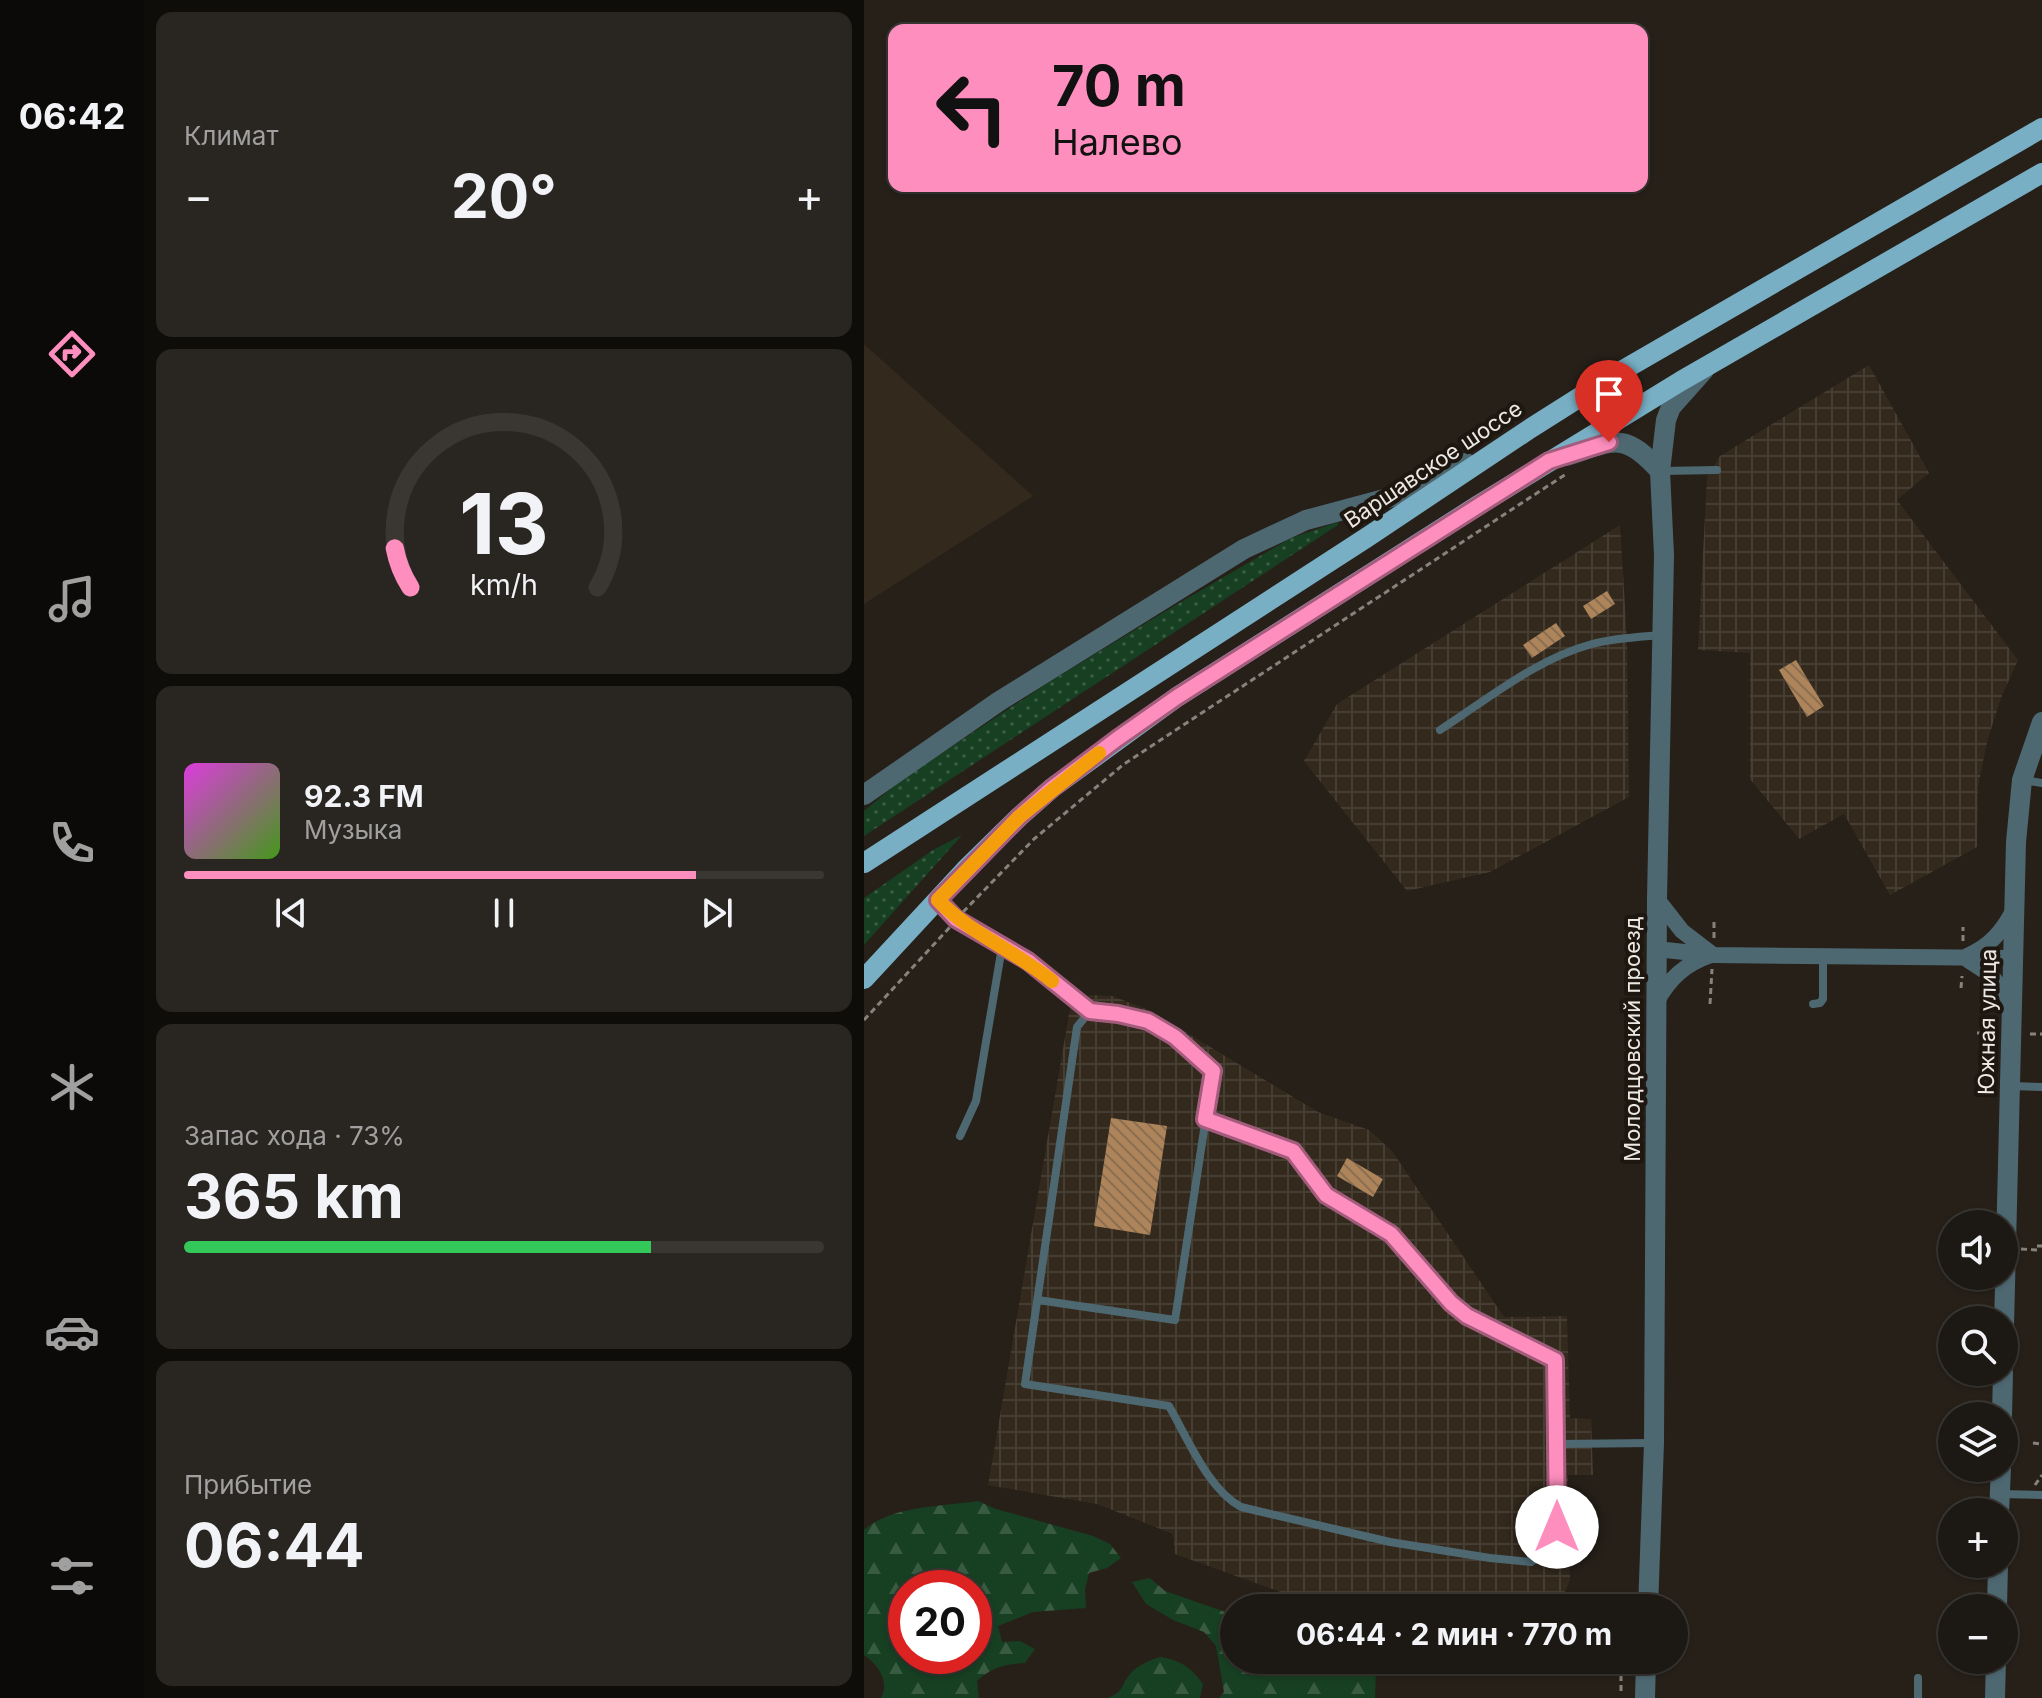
<!DOCTYPE html>
<html lang="ru">
<head>
<meta charset="utf-8">
<style>
  :root { --surface:#1c1813; --page:#292521; --text:#f1f3f6; --muted:#a0a0a0; --line:#3a3733; --accent:#fd8ebe }
  body { margin:0; font-family:Inter,sans-serif; background:var(--page); color:var(--text); height:100vh; display:flex; flex-direction:column; font-size:30px; white-space:nowrap }
  * { box-sizing:border-box; margin:0 }
  p { font-size:26px; color:var(--muted) }
  .icon { flex:none; width:44px; height:44px; fill:none; stroke:currentColor; stroke-width:2; stroke-linecap:round; stroke-linejoin:round }
  .map { position:relative; flex:1; overflow:hidden }
  .details { display:flex; flex-direction:column; gap:12px; padding:12px; background:#0f0d0a; width:720px }
  .details>* { flex:none }
  .hud { position:absolute; left:24px; top:24px; width:760px; height:168px; border-radius:16px; box-shadow:0 2px 6px #0004,0 0 0 2px var(--line); background:#fd8ebe; color:#111; overflow:hidden }
  .fabs { position:absolute; left:1074px; top:1210px; display:grid; gap:16px }
  .fabs a { display:grid; place-items:center; width:80px; height:80px; border-radius:50%; background:var(--surface); box-shadow:0 2px 6px #0004,0 0 0 2px var(--line); font-size:40px }
  .speed { position:absolute; left:24px; top:1570px; display:flex; gap:16px; font-size:40px; font-weight:700; text-align:center }
  .speed>* { display:grid; place-content:center; width:104px; height:104px; border-radius:50%; background:var(--surface); box-shadow:0 2px 6px #0004,0 0 0 2px var(--line); line-height:1 }
  .speed .limit { border:12px solid #d22; background:#fff; color:#111 }
  .pin { position:absolute; display:grid; place-items:center; width:68px; height:68px; color:#fff; margin:-82px -34px; border-radius:50% 50% 50% 0; rotate:-45deg; box-shadow:0 0 8px #0007 }
  .pin .icon { rotate:45deg }
  .me { position:absolute; width:88px; margin:-44px; rotate:0deg; stroke-linejoin:round; filter:drop-shadow(0 0 6px #0008) }
  .turn { display:flex; align-items:center; gap:28px; height:168px; padding:0 32px; font-size:36px }
  .turn .icon { width:104px; height:104px; stroke-width:2.5 }
  .turn b { display:block; font-size:56px; line-height:68px }
  .big { font-size:60px; font-weight:700; line-height:1.1 }
  .details .tile { flex:1; display:flex; flex-direction:column; justify-content:center; gap:12px; min-width:0; padding:0 28px; border-radius:16px; background:var(--page) }
  .details .dial { align-items:center; gap:0 }
  .dial svg { height:208px; overflow:visible; fill:none; stroke:var(--line); stroke-width:7; stroke-linecap:round; text-anchor:middle }
  .dial text { fill:var(--text); stroke:none }
  .song { display:flex; align-items:center; gap:24px }
  .cover { width:96px; height:96px; border-radius:12px; background:linear-gradient(135deg,hsl(300 70% 55%),hsl(100 70% 35%)) }
  .played { height:8px; border-radius:4px; background:linear-gradient(90deg,var(--accent) 80%,var(--line) 80%) }
  .keys { display:flex; justify-content:space-around; direction:ltr }
  .heat { display:flex; justify-content:space-between; align-items:center; font-size:44px; direction:ltr }
  .charge { height:12px; border-radius:6px; background:linear-gradient(90deg,#34c759 73%,var(--line) 0) }
  .trip { position:absolute; left:356px; top:1594px; width:468px; height:80px; border-radius:40px; background:var(--surface); box-shadow:0 2px 6px #0004,0 0 0 2px var(--line); font-weight:700; line-height:80px; text-align:center }
  main { display:flex; flex:1; min-height:0 }
  .tab-bar { display:flex; flex-direction:column; width:144px; justify-content:space-around; align-items:center; background:#0b0a08; color:var(--muted) }
  .tab-bar .icon { width:56px; height:56px }
  .tab-bar .selected { color:var(--accent) }
  .tab-bar b { font-size:36px; color:var(--text) }
  .map>svg:first-child { display:block }
  .built { fill:#33291d }
  .industrial { fill:url(#industrial-grid) }
  .grass { fill:url(#grass-dots) }
  .forest { fill:url(#forest-firs); fill-rule:evenodd }
  .building { fill:url(#building-back-hatch) }
  .lines { fill:none; stroke-linecap:round; stroke-linejoin:round }
  .path { stroke:#87827c; stroke-width:3; stroke-dasharray:6 4; stroke-linecap:butt }
  .service { stroke:#4e6872; stroke-width:8 }
  .minor { stroke:#4e6872; stroke-width:16 }
  .tertiary { stroke:#4e6872; stroke-width:20 }
  .primary { stroke:#78afc5; stroke-width:20 }
  .route-casing { stroke:#a45c7c; stroke-width:20 }
  .route { stroke:#fd8ebe; stroke-width:14 }
  .slow { stroke:#f59e0b; stroke-width:14 }
  .labels { text-anchor:middle; stroke-width:8; stroke-linejoin:round; paint-order:stroke }
  .street-label { font-size:22px; fill:#ece8e3; stroke:#1d1710 }
</style>
</head>
<body>
<main>
<nav class="tab-bar">
<b>06:42</b>
<svg class="icon selected" aria-label="directions" viewBox="0 0 24 24"><path d="M12 3l9 9-9 9-9-9zM9 14v-3h6M13 9l2 2-2 2"/></svg>
<svg class="icon" aria-label="music" viewBox="0 0 24 24"><path d="M9 18V5l10-2v13"/><circle cx="6" cy="18" r="3"/><circle cx="16" cy="16" r="3"/></svg>
<svg class="icon" aria-label="phone" viewBox="0 0 24 24"><path d="M5 4h4l2 5-3 2q2 4 5 5l2-3 5 2v4C11 20 4 13 5 4z"/></svg>
<svg class="icon" aria-label="climate" viewBox="0 0 24 24"><path d="M12 3v18M4 7l16 10M4 17L20 7"/></svg>
<svg class="icon" aria-label="car" viewBox="0 0 24 24"><path d="M5 17H2v-5l4-1 3-4h7l3 4 3 1v5h-3M9 17h6M6 11h13"/><circle cx="7" cy="17" r="2"/><circle cx="17" cy="17" r="2"/></svg>
<svg class="icon" aria-label="filters" viewBox="0 0 24 24"><path d="M4 7h16M4 17h16"/><circle cx="9" cy="7" r="2"/><circle cx="15" cy="17" r="2"/></svg>
</nav>
<section class="details">
<div class="tile"><p>Климат</p>
<div class="heat"><a>−</a><b class="big">20°</b><a>+</a></div>
</div>
<div class="tile dial"><svg viewBox="0 0 100 80">
<path d="M14 69A42 42 0 1 1 86 69"/>
<path d="M14 69A42 42 0 0 1 8 54" stroke="#fd8ebe"/>
<text x="50" y="56" font-size="32" font-weight="700">13</text>
<text x="50" y="72" font-size="11">km/h</text>
</svg></div>
<div class="tile">
<div class="song"><i class="cover"></i><div><b>92.3 FM</b><p>Музыка</p></div></div>
<div class="played"></div>
<div class="keys"><svg class="icon" aria-label="previous" viewBox="0 0 24 24"><path d="M18 5L8 12l10 7zM5 5v14"/></svg><svg class="icon" aria-label="pause" viewBox="0 0 24 24"><path d="M8 5v14M16 5v14"/></svg><svg class="icon" aria-label="next" viewBox="0 0 24 24"><path d="M6 5l10 7-10 7zM19 5v14"/></svg></div>
</div>
<div class="tile"><p>Запас хода · 73%</p><b class="big">365 km</b><div class="charge"></div></div>
<div class="tile"><p>Прибытие</p><b class="big">06:44</b></div>
</section>
<div class="map">
<svg width="1178" height="1698" viewBox="0 0 1178 1698">
  <defs>
    <pattern id="industrial-grid" width="8" height="8" patternUnits="userSpaceOnUse" patternTransform="scale(2)"><rect width="8" height="8" fill="#33291d"/><path d="M0 4h8M4 0v8" fill="none" stroke="#473e33"/></pattern>
    <pattern id="grass-dots" width="8" height="8" patternUnits="userSpaceOnUse" patternTransform="scale(2)"><rect width="8" height="8" fill="#173f22"/><path d="M2 2h.1M6 6h.1" fill="none" stroke="#395b42" stroke-width="1.8" stroke-linecap="round"/></pattern>
    <pattern id="forest-firs" width="22" height="20" patternUnits="userSpaceOnUse" patternTransform="scale(2)"><rect width="22" height="20" fill="#173f22"/><path d="M5 1l3.5 6h-7zM16 11l3.5 6h-7z" fill="#395b42"/></pattern>
    <pattern id="building-back-hatch" width="6" height="6" patternUnits="userSpaceOnUse" patternTransform="scale(2)"><rect width="6" height="6" fill="#ae845a"/><path d="M-1 5l2 2M0 0l6 6M5-1l2 2" fill="none" stroke="#8a6e52"/></pattern>
  </defs>
  <rect width="100%" height="100%" fill="#262019"/>
  <!-- built -->
  <polygon class="built" points="0,344 169,496 0,604"/>
  <!-- industrial -->
  <g class="industrial">
    <polygon points="1005,365 1065,473 1033,500 1154,660 1137,698 1123,742 1114,787 1113,847 1026,895 980,814 935,839 886,779 886,653 834,650 843,477 856,456"/>
    <polygon points="756,525 763,638 765,797 626,872 543,891 440,761 473,704"/>
    <polygon points="226,995 248,996 285,1010 454,1112 505,1130 528,1151 640,1317 703,1316 706,1418 727,1419 729,1475 704,1475 706,1580 694,1608 461,1608 311,1554 309,1534 233,1504 124,1485 206,1008 212,1000"/>
  </g>
  <!-- grass -->
  <g class="grass">
    <polygon points="474,522 474,525 0,836 0,811 36,781 182,684 310,606 427,538"/>
    <polygon points="98,835 0,945 0,898 69,850"/>
  </g>
  <!-- forest -->
  <g class="forest">
    <path d="M 114,1501 L 132,1509 L 229,1536 L 246,1544 L 257,1558 L 243,1568 L 225,1573 L 221,1590 L 222,1608 L 169,1612 L 134,1626 L 138,1642 L 156,1641 L 171,1649 L 161,1663 C 141,1664 128,1667 113,1681 L 115,1698 L 17,1698 C 26,1682 14,1664 0,1655 L 0,1530 C 29,1505 77,1507 114,1501 ZM 42,1588 L 110,1588 L 110,1656 L 42,1656 Z"/>
    <polygon points="286,1578 301,1591 370,1615 370,1660 509,1660 512,1666 511,1698 355,1698 360,1692 352,1646 340,1632 309,1620 282,1604 268,1582"/>
    <path d="M 296,1657 C 316,1660 327,1667 339,1684 L 336,1698 L 244,1698 C 261,1691 256,1686 266,1674 C 274,1665 284,1661 296,1657 Z"/>
  </g>
  <!-- building -->
  <g class="building">
    <polygon points="743,591 751,604 727,619 719,606"/>
    <polygon points="692,623 701,636 668,658 659,645"/>
    <polygon points="932,660 960,706 943,717 915,670"/>
    <polygon points="247,1118 303,1126 286,1235 230,1226"/>
    <polygon points="483,1158 519,1179 509,1197 473,1176"/>
  </g>
  <g class="lines">
    <!-- path -->
    <g class="path">
      <polyline points="99,912 170,839 260,764 702,474"/>
      <polyline points="850,938 850,921"/>
      <polyline points="1099,941 1099,927"/>
      <polyline points="1097,988 1098,976"/>
      <polyline points="846,1004 848,969"/>
      <polyline points="0,1020 86,927"/>
      <polyline points="1113,1033 1130,1033"/>
      <polyline points="1166,1034 1178,1034"/>
      <polyline points="1173,1246 1178,1246"/>
      <polyline points="1157,1249 1173,1250"/>
      <polyline points="1169,1443 1178,1444"/>
      <polyline points="1171,1485 1178,1475"/>
      <polyline points="757,1691 757,1660"/>
    </g>
    <!-- service -->
    <g class="service">
      <polyline points="798,471 853,470"/>
      <path d="M 576,730 C 624,699 672,659 728,644 C 750,638 774,637 797,635"/>
      <polyline points="1159,780 1178,783"/>
      <polyline points="75,901 92,919 164,961 226,1011 254,1014 284,1021 311,1037 349,1071 311,1320 174,1300"/>
      <polyline points="949,1004 956,1003 959,999 959,957"/>
      <path d="M 226,1011 L 213,1027 L 161,1384 L 305,1406 C 324,1439 344,1489 377,1507 L 526,1542 L 626,1558 L 667,1562 L 683,1553 L 693,1527 L 691,1360 L 603,1316 L 587,1303 L 527,1234 L 462,1195 L 429,1151 L 341,1119"/>
      <polyline points="1147,1086 1178,1087"/>
      <polyline points="96,1136 112,1101 138,947"/>
      <polyline points="693,1444 788,1443"/>
      <polyline points="1136,1494 1178,1495"/>
      <polyline points="1054,1678 1054,1698"/>
    </g>
    <!-- minor -->
    <g class="minor">
      <polyline points="793,899 818,931 848,954"/>
      <polyline points="792,949 849,955 1148,958"/>
      <path d="M 1103,956 C 1126,946 1139,931 1150,909"/>
      <polyline points="1104,960 1127,975 1147,1002"/>
      <path d="M 793,1001 C 806,978 821,964 847,955"/>
    </g>
    <!-- tertiary -->
    <g class="tertiary">
      <path d="M 702,456 C 750,441 759,430 796,471"/>
      <polyline points="0,795 134,702 380,549 442,520 528,497 602,463"/>
      <polyline points="1140,1326 1152,842 1158,780 1178,722"/>
      <polyline points="1138,1416 1139,1372"/>
      <polyline points="1135,1512 1137,1468"/>
      <polyline points="784,1608 790,1443 793,899 800,555 796,471 802,420 807,407 840,370"/>
      <polyline points="1133,1608 1134,1564"/>
      <polyline points="781,1698 782,1660"/>
      <polyline points="1131,1698 1132,1660"/>
    </g>
    <!-- primary -->
    <g class="primary">
      <polyline points="0,863 502,538 667,428 754,373 1178,128"/>
      <polyline points="0,979 101,870 155,817 188,788 313,697 613,506 817,381 1178,173"/>
    </g>
  </g>
  <g class="lines">
    <defs>
      <polyline id="route" points="693,1527 691,1360 603,1316 587,1303 527,1234 462,1195 429,1151 341,1119 349,1071 311,1037 284,1021 254,1014 226,1011 164,961 92,919 74,900 155,817 188,788 253,739 313,697 685,461 745,442"/>
    </defs>
    <!-- route casing -->
    <use href="#route" class="route-casing"/>
    <!-- route -->
    <use href="#route" class="route"/>
    <!-- slow -->
    <path class="slow" d="M 188,981 C 151,951 107,934 74,900 L 155,817 L 235,753"/>
  </g>
  <g class="labels">
    <!-- street labels -->
    <g class="street-label">
      <text transform="translate(569 464) rotate(-34)" y="8">Варшавское шоссе</text>
      <text transform="translate(1123 1022) rotate(-89)" y="8">Южная улица</text>
      <text transform="translate(768 1039) rotate(-90)" y="8">Молодцовский проезд</text>
    </g>
  </g>
</svg>
<div class="fabs">
<a><svg class="icon" aria-label="sound" viewBox="0 0 24 24"><path d="M4 9h4l5-4v14l-5-4H4zM17 9q2 3 0 6"/></svg></a>
<a><svg class="icon" aria-label="search" viewBox="0 0 24 24"><circle cx="10" cy="10" r="6"/><path d="M15 15l6 6"/></svg></a>
<a><svg class="icon" aria-label="layers" viewBox="0 0 24 24"><path d="M12 4l9 5-9 5-9-5zM3 14l9 5 9-5"/></svg></a>
<a>+</a>
<a>−</a>
</div>
<div class="speed"><div class="limit">20</div></div>
<div class="pin" style="left:745px;top:442px;background:#d93025"><svg class="icon" aria-label="arrive" viewBox="0 0 24 24"><path d="M6 21V4h12l-3 4 3 4H6"/></svg></div>
<svg class="me" style="left:693px;top:1527px" viewBox="-20 -20 40 40"><circle r="19" fill="#fff"/><path d="M0-13L10 11 0 6-10 11z" fill="#fd8ebe"/></svg>
<div class="trip">06:44 · 2 мин · 770 m</div>
<div class="hud">
<div class="turn"><svg class="icon" aria-label="left" viewBox="0 0 24 24"><path d="M17 20v-9H6M10 6l-5 5 5 5"/></svg><div><b>70 m</b>Налево</div></div>
</div>
</div>
</main>
</body>
</html>
